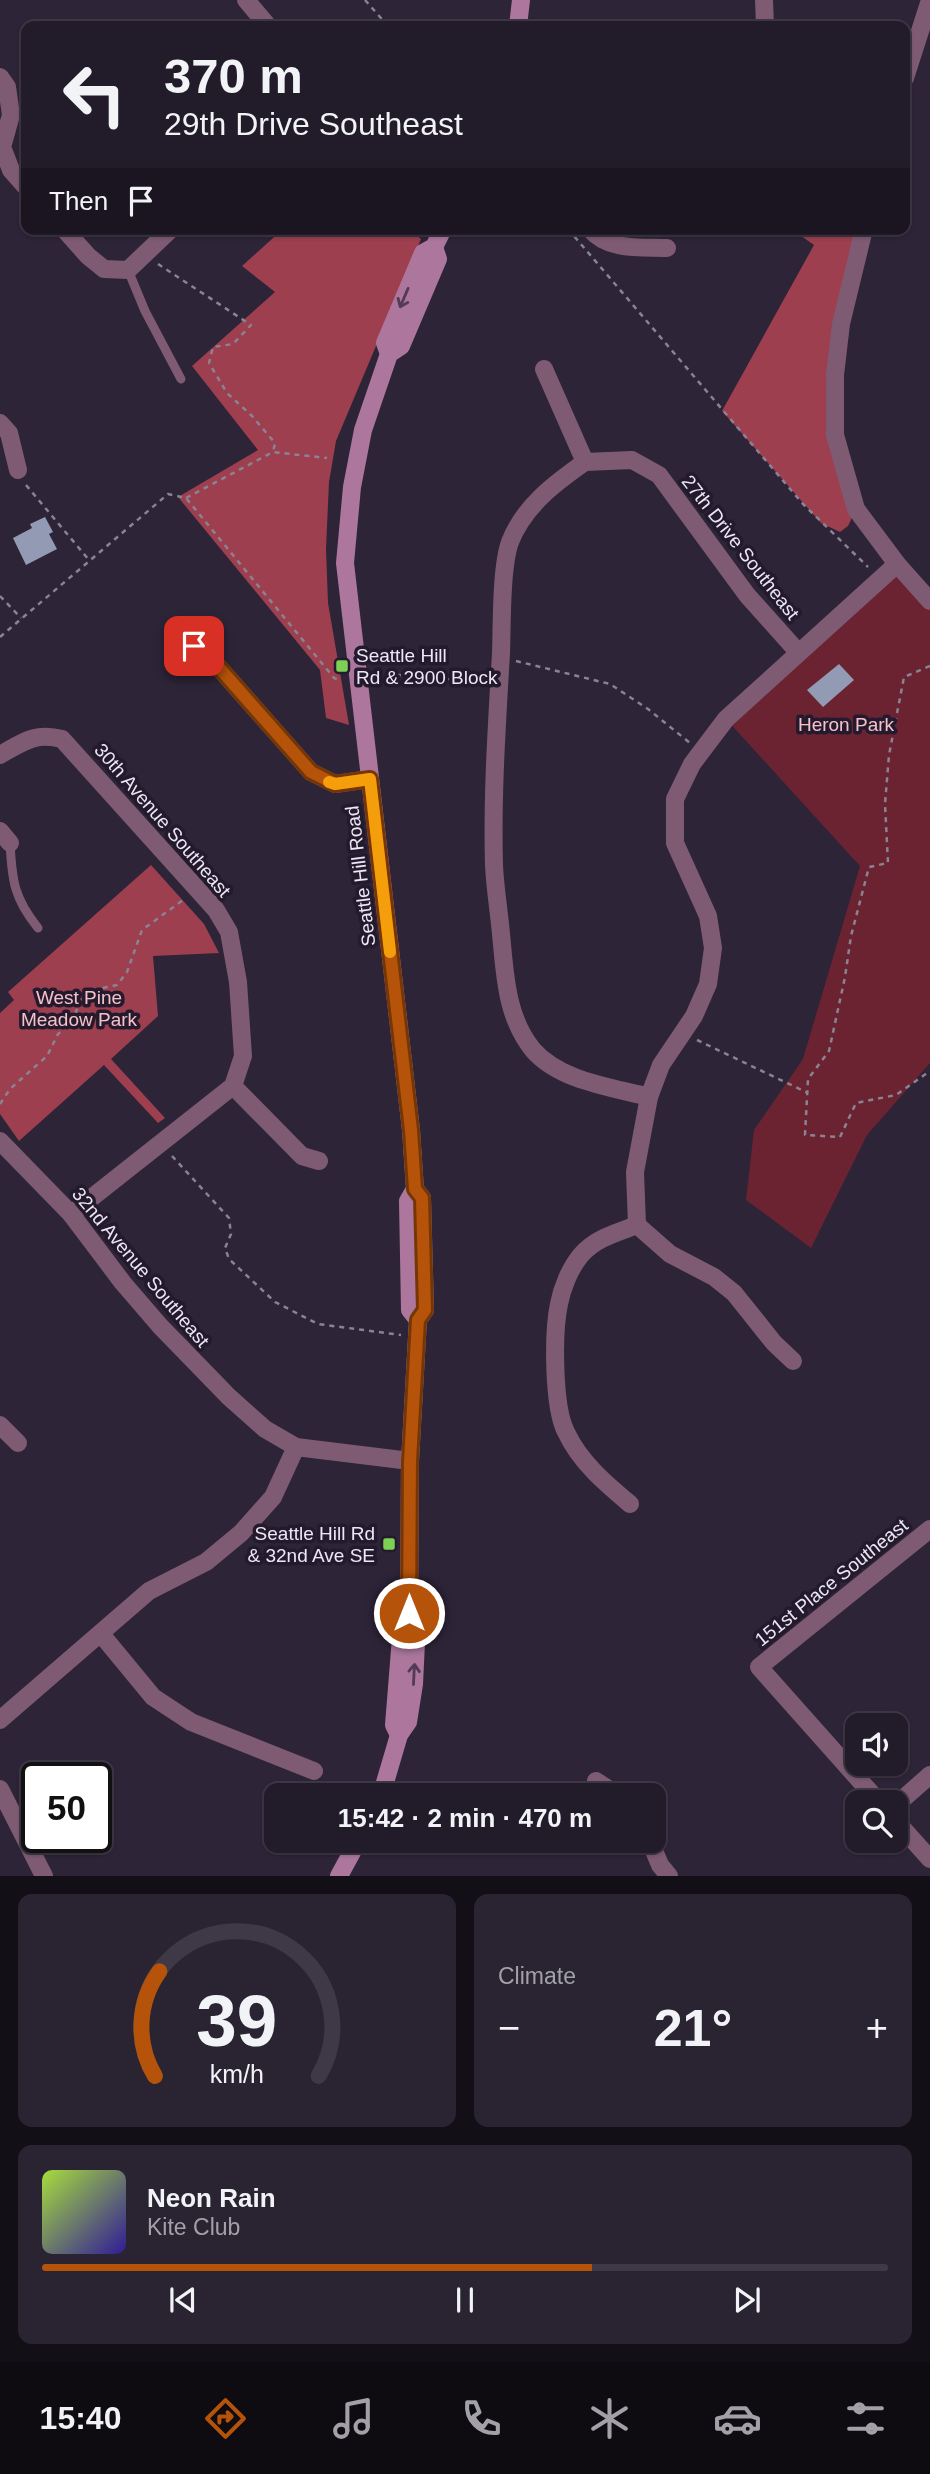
<!DOCTYPE html>
<html lang="en">
<head>
<meta charset="utf-8">
<style>
  :root { --surface:#221b2a; --page:#2a2432; --text:#f1f3f6; --muted:#a2a1a8; --line:#3f3947; --accent:#b45309 }
  body { margin:0; font-family:Helvetica,sans-serif; background:var(--page); color:var(--text); height:100vh; display:flex; flex-direction:column; font-size:26px; white-space:nowrap }
  * { box-sizing:border-box; margin:0 }
  p { font-size:23px; color:var(--muted) }
  .icon { flex:none; width:38px; height:38px; fill:none; stroke:currentColor; stroke-width:2; stroke-linecap:round; stroke-linejoin:round }
  .map { position:relative; height:1876px; overflow:hidden }
  .details { display:flex; flex-direction:column; gap:18px; padding:18px; background:#130f17; flex:1 }
  .details>* { flex:none }
  .top-card { position:absolute; left:21px; top:21px; width:889px; height:214px; border-radius:14px; box-shadow:0 2px 5px #0004,0 0 0 2px var(--line); background:#221b2a; color:var(--text); overflow:hidden }
  .tools { position:absolute; left:845px; top:1713px; display:grid; gap:14px }
  .tools a { display:grid; place-items:center; width:63px; height:63px; border-radius:14px; background:var(--surface); box-shadow:0 2px 5px #0004,0 0 0 2px var(--line); font-size:35px }
  .speed { position:absolute; left:21px; top:1762px; display:flex; gap:14px; font-size:35px; font-weight:700; text-align:center }
  .speed>* { display:grid; place-content:center; width:91px; height:91px; border-radius:50%; background:var(--surface); box-shadow:0 2px 5px #0004,0 0 0 2px var(--line); line-height:1 }
  .speed .limit { border:4px solid #111; border-radius:10px; background:#fff; color:#111 }
  .pin { position:absolute; display:grid; place-items:center; width:60px; height:60px; color:#fff; margin:-30px; border-radius:14px; box-shadow:0 4px 10px #0006 }
  .me { position:absolute; width:77px; margin:-38px; rotate:0deg; stroke-linejoin:round; filter:drop-shadow(0 0 5px #0008) }
  .turn { display:flex; align-items:center; gap:24px; height:147px; padding:0 28px; font-size:32px }
  .turn .icon { width:91px; height:91px; stroke-width:2.5 }
  .turn b { display:block; font-size:49px; line-height:60px }
  .then { display:flex; align-items:center; height:66px; padding:0 28px; background:#0003; gap:14px; font-size:26px }
  .big { font-size:52px; font-weight:600; line-height:1.1 }
  .details .card { flex:1; display:flex; flex-direction:column; justify-content:center; gap:10px; min-width:0; padding:0 24px; border-radius:14px; background:var(--page) }
  .details .dial { align-items:center; gap:0 }
  .dial svg { height:182px; overflow:visible; fill:none; stroke:var(--line); stroke-width:7; stroke-linecap:round; text-anchor:middle }
  .dial text { fill:var(--text); stroke:none }
  .song { display:flex; align-items:center; gap:21px }
  .cover { width:84px; height:84px; border-radius:10px; background:linear-gradient(135deg,hsl(80 70% 55%),hsl(250 70% 35%)) }
  .played { height:7px; border-radius:4px; background:linear-gradient(90deg,var(--accent) 65%,var(--line) 65%) }
  .keys { display:flex; justify-content:space-around; direction:ltr }
  .heat { display:flex; justify-content:space-between; align-items:center; font-size:38px; direction:ltr }
  .details .tiles { flex:1; display:grid; gap:18px; grid-template-columns:1fr 1fr }
  .card:last-child { grid-column:span 2 }
  .trip { position:absolute; left:264px; top:1783px; width:402px; height:70px; border-radius:14px; background:var(--surface); box-shadow:0 2px 5px #0004,0 0 0 2px var(--line); font-weight:600; line-height:70px; text-align:center }
  .tabs { display:flex; height:112px; justify-content:space-around; align-items:center; background:#0e0b11; color:var(--muted) }
  .tabs .icon { width:49px; height:49px }
  .tabs .selected { color:var(--accent) }
  .tabs b { font-size:32px; color:var(--text) }
  .map>svg:first-child { display:block }
  .green { fill:#6c2331 }
  .forest { fill:#9d3f4f }
  .building { fill:#939bb4 }
  .lines { fill:none; stroke-linecap:round; stroke-linejoin:round }
  .path { stroke:#8a8394; stroke-width:2.5; stroke-dasharray:5 5; stroke-linecap:butt }
  .service { stroke:#7e5b73; stroke-width:9 }
  .minor { stroke:#7e5b73; stroke-width:18 }
  .tertiary { stroke:#7e5b73; stroke-width:18 }
  .secondary { stroke:#ad779d; stroke-width:18 }
  .oneway { stroke:#533b55 }
  .route-casing { stroke:#753606; stroke-width:18 }
  .route { stroke:#b45309; stroke-width:12 }
  .slow { stroke:#f59e0b; stroke-width:12 }
  .poi-dot { fill:#7cd155; stroke:#231a2e; stroke-width:2.5 }
  .labels { text-anchor:middle; stroke-width:7; stroke-linejoin:round; paint-order:stroke }
  .street-label { font-size:19px; fill:#ece7f4; stroke:#231a2e }
  .poi-label { font-size:19px; fill:#ece7f4; stroke:#231a2e; text-anchor:start }
  .park-label { font-size:19px; fill:#f6c1c6; stroke:#231a2e }
</style>
</head>
<body>
<div class="map">
<svg width="930" height="1876" viewBox="0 0 930 1876">
  <rect width="100%" height="100%" fill="#2d2438"/>
  <!-- green -->
  <polygon class="green" points="897,564 930,601 930,1063 867,1135 811,1248 746,1200 754,1130 803,1059 860,866 726,719"/>
  <!-- forest -->
  <g class="forest">
    <polygon points="283,229 409,229 421,239 336,441 329,482 326,549 328,603 349,725 326,718 320,670 178,497 258,450 192,366 275,292 242,266"/>
    <polygon points="791,229 864,229 841,323 835,435 856,509 848,526 840,532 821,523 722,411 814,245"/>
    <polygon points="151,865 204,924 219,953 153,956 158,1016 111,1059 165,1118 158,1123 104,1065 19,1141 0,1114 0,1013 14,1000 8,992"/>
  </g>
  <!-- building -->
  <g class="building">
    <polygon points="45,517 53,532 49,534 57,549 26,565 13,538 32,528 30,524"/>
    <polygon points="839,664 854,680 823,707 807,690"/>
  </g>
  <g class="lines">
    <!-- path -->
    <g class="path">
      <polyline points="365,0 388,26"/>
      <polyline points="568,229 803,504 868,567"/>
      <polyline points="158,264 251,325 233,344 213,347 209,363 227,393 252,416 275,443 273,452"/>
      <polyline points="26,485 89,560"/>
      <polyline points="186,498 273,452 327,458"/>
      <polyline points="0,596 21,618"/>
      <polyline points="0,637 168,494 186,498 334,678 341,681"/>
      <polyline points="516,661 610,684 648,709 690,743"/>
      <polyline points="930,666 904,677 889,755 885,804 888,863 869,867 851,936 845,977 829,1051 808,1079 805,1135 840,1137 856,1103 896,1095 930,1071"/>
      <polyline points="376,677 399,675 439,679 484,679"/>
      <polyline points="697,1040 808,1093"/>
      <polyline points="0,1104 10,1089 47,1056 58,1034 70,1025 82,998 98,989 117,985 127,972 142,930 183,900"/>
      <polyline points="172,1156 229,1218 231,1234 225,1248 229,1259 275,1302 318,1324 401,1335"/>
      <polyline points="313,1796 313,1788"/>
    </g>
    <!-- service -->
    <g class="service">
      <polyline points="128,270 145,311 181,379"/>
      <path d="M 10,843 C 12,881 14,898 38,928"/>
    </g>
    <!-- minor -->
    <g class="minor">
      <polyline points="246,0 268,26"/>
      <polyline points="764,0 765,26"/>
      <polyline points="0,77 7,87 11,115 2,147 11,170 26,187"/>
      <polyline points="64,229 88,256 104,269 128,270 171,229"/>
      <path d="M 590,229 C 608,251 641,247 667,248"/>
      <polyline points="544,369 585,462 632,460 659,475 747,595 798,652"/>
      <polyline points="0,423 9,433 18,470"/>
      <path d="M 585,462 C 555,483 524,506 510,542 C 501,567 502,625 501,653 C 497,723 492,795 494,865 C 495,888 499,911 501,934 C 505,974 506,1017 533,1050 C 560,1081 611,1087 649,1097"/>
      <polyline points="178,645 194,646 207,654 311,772 335,784 370,779"/>
      <path d="M 0,755 C 23,742 35,732 62,739 L 216,910 L 229,932 L 238,982 L 243,1056 L 233,1086 L 71,1214"/>
      <polyline points="0,831 10,843"/>
      <polyline points="233,1086 302,1156 319,1161"/>
      <polyline points="0,1141 71,1214 123,1283 160,1326 229,1397 265,1429 296,1447 410,1461"/>
      <polyline points="637,1225 635,1172 649,1097 661,1065 694,1016 708,984 713,948 708,916 675,843 675,799 692,764 726,719 897,564"/>
      <polyline points="637,1225 670,1254 714,1277 734,1293 774,1343 793,1361"/>
      <polyline points="0,1425 18,1443"/>
      <path d="M 630,1504 C 605,1483 580,1462 566,1432 C 553,1407 553,1332 559,1304 C 562,1288 570,1268 581,1255 C 596,1238 616,1233 637,1225"/>
      <polyline points="101,1634 153,1697 191,1722 314,1771"/>
      <polyline points="0,1720 149,1591 206,1562 241,1533 273,1497 296,1447"/>
      <polyline points="596,1781 619,1796"/>
      <polyline points="0,1789 44,1876"/>
      <polyline points="879,1802 759,1667 930,1529"/>
      <polyline points="896,1805 930,1775"/>
      <polyline points="896,1821 930,1859"/>
      <polyline points="650,1841 660,1865 669,1876"/>
    </g>
    <!-- tertiary -->
    <g class="tertiary">
      <polyline points="905,78 930,0"/>
      <polyline points="864,229 841,324 835,375 835,435 856,509 897,564 930,601"/>
    </g>
    <!-- secondary -->
    <g class="secondary">
      <polyline points="518,26 521,0"/>
      <polyline points="389,354 385,343 423,253 434,247 443,229"/>
      <polyline points="418,1320 410,1310 408,1201 415,1189 411,1130 345,563 352,487 363,430 389,354 401,346 438,259 434,247"/>
      <polyline points="399,1735 394,1725 402,1625 409,1613 410,1461 417,1337 418,1320 425,1310 422,1198 415,1189"/>
      <polyline points="381,1796 399,1735 408,1722 414,1684 417,1622 409,1613"/>
      <polyline points="339,1876 358,1841"/>
    </g>
  </g>
  <!-- one-way arrows -->
  <defs><path id="oneway-shaft" d="M-6 0H5M1.5-3L5.5 0L1.5 3" fill="none" stroke-width="1.6" stroke-linecap="round" stroke-linejoin="round" transform="scale(1.75)"/></defs>
  <g class="oneway">
    <use href="#oneway-shaft" transform="translate(404 298) rotate(113)"/>
    <use href="#oneway-shaft" transform="translate(414 1674) rotate(-87)"/>
  </g>
  <g class="lines">
    <defs>
      <polyline id="route" points="194,646 207,654 311,772 335,784 370,779 411,1130 415,1189 422,1198 425,1310 418,1320 410,1461 409,1613"/>
    </defs>
    <!-- route casing -->
    <use href="#route" class="route-casing"/>
    <!-- route -->
    <use href="#route" class="route"/>
    <!-- slow -->
    <polyline class="slow" points="329,782 335,784 370,779 390,952"/>
  </g>
  <!-- markers -->
  <g class="poi-dot">
    <rect x="335" y="659" width="14" height="14" rx="3.5"/>
    <rect x="382" y="1537" width="14" height="14" rx="3.5"/>
  </g>
  <g class="labels">
    <!-- street labels -->
    <g class="street-label">
      <text transform="translate(741 547) rotate(52)" y="7">27th Drive Southeast</text>
      <text transform="translate(163 820) rotate(49)" y="7">30th Avenue Southeast</text>
      <text transform="translate(360 876) rotate(-97)" y="7">Seattle Hill Road</text>
      <text transform="translate(141 1267) rotate(50)" y="7">32nd Avenue Southeast</text>
      <text transform="translate(831 1582) rotate(-39)" y="7">151st Place Southeast</text>
    </g>
    <!-- poi labels -->
    <g class="poi-label">
      <text x="356" y="662">Seattle Hill<tspan x="356" dy="22">Rd &amp; 2900 Block</tspan></text>
      <text x="375" y="1540" text-anchor="end">Seattle Hill Rd<tspan x="375" dy="22">&amp; 32nd Ave SE</tspan></text>
    </g>
    <!-- park labels -->
    <g class="park-label">
      <text x="846" y="731">Heron Park</text>
      <text x="79" y="1004">West Pine<tspan x="79" dy="22">Meadow Park</tspan></text>
    </g>
  </g>
</svg>
<div class="tools">
<a><svg class="icon" aria-label="sound" viewBox="0 0 24 24"><path d="M4 9h4l5-4v14l-5-4H4zM17 9q2 3 0 6"/></svg></a>
<a><svg class="icon" aria-label="search" viewBox="0 0 24 24"><circle cx="10" cy="10" r="6"/><path d="M15 15l6 6"/></svg></a>
</div>
<div class="speed"><div class="limit">50</div></div>
<div class="pin" style="left:194px;top:646px;background:#d93025"><svg class="icon" aria-label="arrive" viewBox="0 0 24 24"><path d="M6 21V4h12l-3 4 3 4H6"/></svg></div>
<svg class="me" style="left:409px;top:1613px" viewBox="-20 -20 40 40"><circle r="17" fill="#b45309" stroke="#fff" stroke-width="3"/><path d="M0-11L8 9 0 5-8 9z" fill="#fff"/></svg>
<div class="trip">15:42 · 2 min · 470 m</div>
<div class="top-card">
<div class="turn"><svg class="icon" aria-label="left" viewBox="0 0 24 24"><path d="M17 20v-9H6M10 6l-5 5 5 5"/></svg><div><b>370 m</b>29th Drive Southeast</div></div>
<div class="then">Then<svg class="icon" aria-label="arrive" viewBox="0 0 24 24"><path d="M6 21V4h12l-3 4 3 4H6"/></svg></div>
</div>
</div>
<section class="details">
<div class="tiles">
<div class="card dial"><svg viewBox="0 0 100 80">
<path d="M14 69A42 42 0 1 1 86 69"/>
<path d="M14 69A42 42 0 0 1 16 23" stroke="#b45309"/>
<text x="50" y="56" font-size="32" font-weight="700">39</text>
<text x="50" y="72" font-size="11">km/h</text>
</svg></div>
<div class="card"><p>Climate</p>
<div class="heat"><a>−</a><b class="big">21°</b><a>+</a></div>
</div>
<div class="card">
<div class="song"><i class="cover"></i><div><b>Neon Rain</b><p>Kite Club</p></div></div>
<div class="played"></div>
<div class="keys"><svg class="icon" aria-label="previous" viewBox="0 0 24 24"><path d="M18 5L8 12l10 7zM5 5v14"/></svg><svg class="icon" aria-label="pause" viewBox="0 0 24 24"><path d="M8 5v14M16 5v14"/></svg><svg class="icon" aria-label="next" viewBox="0 0 24 24"><path d="M6 5l10 7-10 7zM19 5v14"/></svg></div>
</div>
</div>
</section>
<nav class="tabs">
<b>15:40</b>
<svg class="icon selected" aria-label="directions" viewBox="0 0 24 24"><path d="M12 3l9 9-9 9-9-9zM9 14v-3h6M13 9l2 2-2 2"/></svg>
<svg class="icon" aria-label="music" viewBox="0 0 24 24"><path d="M9 18V5l10-2v13"/><circle cx="6" cy="18" r="3"/><circle cx="16" cy="16" r="3"/></svg>
<svg class="icon" aria-label="phone" viewBox="0 0 24 24"><path d="M5 4h4l2 5-3 2q2 4 5 5l2-3 5 2v4C11 20 4 13 5 4z"/></svg>
<svg class="icon" aria-label="climate" viewBox="0 0 24 24"><path d="M12 3v18M4 7l16 10M4 17L20 7"/></svg>
<svg class="icon" aria-label="car" viewBox="0 0 24 24"><path d="M5 17H2v-5l4-1 3-4h7l3 4 3 1v5h-3M9 17h6M6 11h13"/><circle cx="7" cy="17" r="2"/><circle cx="17" cy="17" r="2"/></svg>
<svg class="icon" aria-label="filters" viewBox="0 0 24 24"><path d="M4 7h16M4 17h16"/><circle cx="9" cy="7" r="2"/><circle cx="15" cy="17" r="2"/></svg>
</nav>
</body>
</html>
